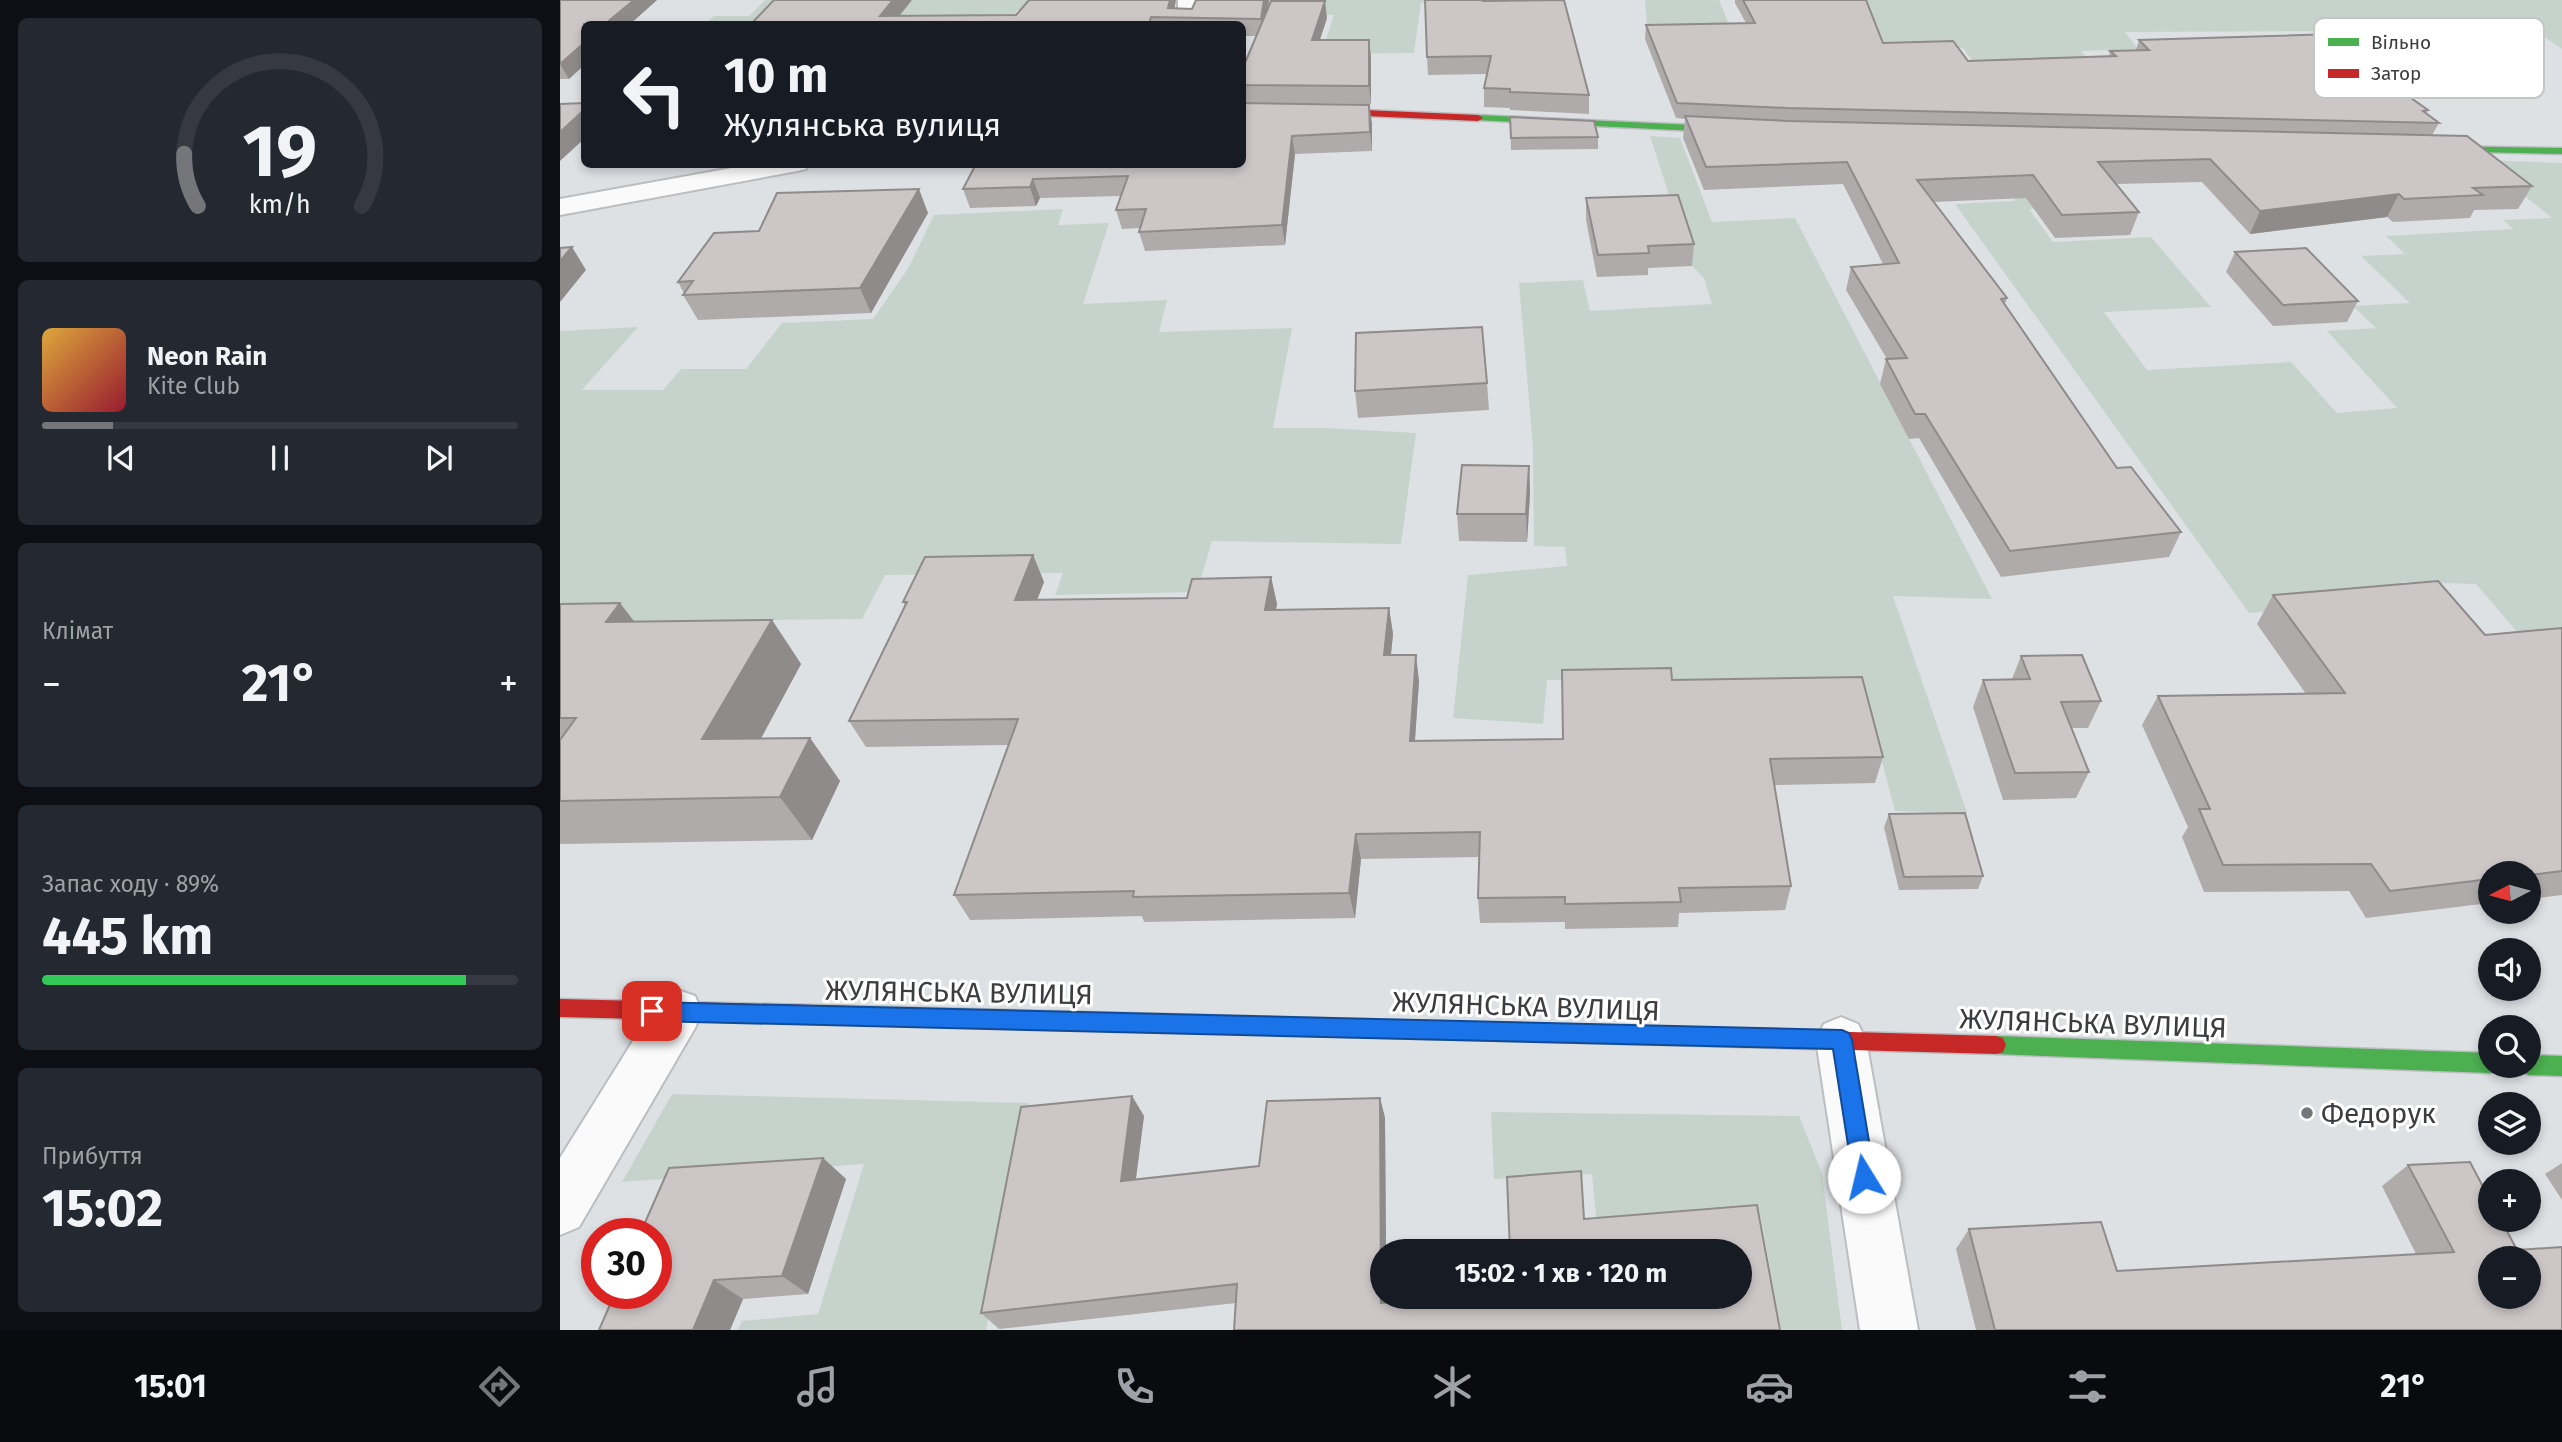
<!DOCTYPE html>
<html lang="uk">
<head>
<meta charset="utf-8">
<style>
  :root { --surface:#171b24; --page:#242831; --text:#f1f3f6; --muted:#9ea1a6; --line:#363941; --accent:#747679 }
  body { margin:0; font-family:"Fira Sans",sans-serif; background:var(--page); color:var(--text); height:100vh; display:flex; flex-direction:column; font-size:26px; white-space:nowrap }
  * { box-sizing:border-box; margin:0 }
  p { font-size:23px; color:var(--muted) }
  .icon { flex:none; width:38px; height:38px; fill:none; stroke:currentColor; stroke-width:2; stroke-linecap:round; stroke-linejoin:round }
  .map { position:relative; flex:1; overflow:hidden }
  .side { display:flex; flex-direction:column; gap:18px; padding:18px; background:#0d0f14; width:560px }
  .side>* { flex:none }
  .hud { position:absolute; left:21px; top:21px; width:665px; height:147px; border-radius:10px; box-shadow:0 4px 10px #0003; background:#171b24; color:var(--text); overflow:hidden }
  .needle { width:46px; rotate:264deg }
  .tools { position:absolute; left:1918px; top:861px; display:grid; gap:14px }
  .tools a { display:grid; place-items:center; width:63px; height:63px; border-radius:50%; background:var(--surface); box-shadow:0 4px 10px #0003; font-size:35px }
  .speed { position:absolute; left:21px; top:1218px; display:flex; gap:14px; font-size:35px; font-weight:700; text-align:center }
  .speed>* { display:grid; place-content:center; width:91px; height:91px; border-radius:50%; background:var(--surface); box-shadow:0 4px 10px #0003; line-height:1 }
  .speed .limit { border:10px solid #d22; background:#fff; color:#111 }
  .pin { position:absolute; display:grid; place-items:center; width:60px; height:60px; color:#fff; margin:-30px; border-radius:14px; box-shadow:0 4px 10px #0006 }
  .me { position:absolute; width:77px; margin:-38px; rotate:351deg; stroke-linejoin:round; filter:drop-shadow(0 0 5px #0008) }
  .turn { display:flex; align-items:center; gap:24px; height:147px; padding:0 28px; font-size:32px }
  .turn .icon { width:91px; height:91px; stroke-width:2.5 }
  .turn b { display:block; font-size:49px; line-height:60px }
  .big { font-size:52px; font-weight:700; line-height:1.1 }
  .side .card { flex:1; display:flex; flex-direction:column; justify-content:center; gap:10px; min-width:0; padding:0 24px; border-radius:10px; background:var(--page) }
  .side .dial { align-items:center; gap:0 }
  .dial svg { height:182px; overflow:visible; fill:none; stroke:var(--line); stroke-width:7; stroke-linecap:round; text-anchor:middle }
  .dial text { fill:var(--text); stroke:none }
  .song { display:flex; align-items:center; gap:21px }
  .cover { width:84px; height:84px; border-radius:10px; background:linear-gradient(135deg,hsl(40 70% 55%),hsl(350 70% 35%)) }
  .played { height:7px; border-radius:4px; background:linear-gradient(90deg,var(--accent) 15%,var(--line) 15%) }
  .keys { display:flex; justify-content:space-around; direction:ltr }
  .heat { display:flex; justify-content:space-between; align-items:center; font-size:38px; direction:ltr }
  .charge { height:10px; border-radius:5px; background:linear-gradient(90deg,#34c759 89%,var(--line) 0) }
  .trip { position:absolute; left:810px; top:1239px; width:382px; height:70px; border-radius:35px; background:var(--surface); box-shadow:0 4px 10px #0003; font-weight:700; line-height:70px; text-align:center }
  .menu { display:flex; height:112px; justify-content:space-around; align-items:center; background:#090b0e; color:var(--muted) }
  .menu .icon { width:49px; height:49px }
  .menu .selected { color:var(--accent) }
  .menu b { font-size:32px; color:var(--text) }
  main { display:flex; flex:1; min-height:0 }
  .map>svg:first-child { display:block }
  .green { fill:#c6d3cc }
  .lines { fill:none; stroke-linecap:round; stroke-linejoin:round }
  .street-casing { stroke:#bbbec0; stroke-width:4 }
  .fast-casing { stroke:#bbbec0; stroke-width:3 }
  .jam-casing { stroke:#bbbec0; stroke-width:3 }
  .street { fill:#fafafb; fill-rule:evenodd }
  .fast { fill:#4caf50; fill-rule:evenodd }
  .jam { fill:#c62828; fill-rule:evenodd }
  .wall { fill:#afabaa }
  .shaded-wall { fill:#8f8b8b }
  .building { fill:#ccc7c6; stroke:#8f8b8b; stroke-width:2; fill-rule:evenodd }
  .route { fill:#1a73e8; stroke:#114b97; stroke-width:2 }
  .poi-dot { fill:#747679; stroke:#fff; stroke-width:2.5 }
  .labels { text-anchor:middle; stroke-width:6; stroke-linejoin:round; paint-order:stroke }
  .near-street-label { font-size:28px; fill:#3b3d3f; stroke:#fff }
  .near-poi-label { font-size:28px; fill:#3b3d3f; stroke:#fff; text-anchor:start }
  .key { fill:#fff; stroke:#c4c5c5; stroke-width:2 }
  .key-label { font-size:19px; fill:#3b3d3f }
</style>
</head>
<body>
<main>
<section class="side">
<div class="card dial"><svg viewBox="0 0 100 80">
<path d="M14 69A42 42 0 1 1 86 69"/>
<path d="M14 69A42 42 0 0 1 8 46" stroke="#747679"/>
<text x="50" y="56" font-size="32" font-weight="700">19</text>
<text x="50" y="72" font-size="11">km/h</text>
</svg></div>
<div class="card">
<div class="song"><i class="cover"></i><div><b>Neon Rain</b><p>Kite Club</p></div></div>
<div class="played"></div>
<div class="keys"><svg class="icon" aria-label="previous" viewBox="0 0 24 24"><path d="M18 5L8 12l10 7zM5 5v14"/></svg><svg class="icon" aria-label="pause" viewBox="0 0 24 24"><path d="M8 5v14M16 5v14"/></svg><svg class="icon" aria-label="next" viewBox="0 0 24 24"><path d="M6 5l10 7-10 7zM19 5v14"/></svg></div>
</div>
<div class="card"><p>Клімат</p>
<div class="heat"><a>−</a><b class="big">21°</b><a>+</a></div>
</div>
<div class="card"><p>Запас ходу · 89%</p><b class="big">445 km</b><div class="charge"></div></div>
<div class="card"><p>Прибуття</p><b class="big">15:02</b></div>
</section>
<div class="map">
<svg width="2002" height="1330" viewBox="0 0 2002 1330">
  <rect width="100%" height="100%" fill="#dee1e4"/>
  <!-- green -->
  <g class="green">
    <polygon points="205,0 281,0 259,24 145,24 154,16 189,16"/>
    <polygon points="311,0 613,0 509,10 457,10 448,24 289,24"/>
    <polygon points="674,0 977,0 861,3 854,53 761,54 774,15 711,16 712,7 671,8"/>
    <polygon points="1085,0 1159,0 1170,27 1087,27"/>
    <polygon points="1304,0 2002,0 2002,49 1986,38 1920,41 1911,34 1783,40 1771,31 1565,32 1578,49 1521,51 1529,61 1414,63 1403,48 1323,51"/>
    <polygon points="1090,136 1120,138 1152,222 1235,218 1432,599 1333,596 1407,813 1335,811 1301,682 987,680 983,724 893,718 908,575 1007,566 1005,547 974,546 973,448 959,283 1023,280 1030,311 1152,304 1144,278 1132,266"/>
    <polygon points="1424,157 1562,204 1469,209 1493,242 1591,237 1651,307 1544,312 1587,370 1731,362 1777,413 1837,408 1767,331 1816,328 1793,306 1850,303 1801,256 1845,254 1826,236 1953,229 1943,220 1992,218 1920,160 2002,163 2002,651 1958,633 1916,584 1842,582 1856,599 1689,613 1395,204 1455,201"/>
    <polygon points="503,209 498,225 549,223 523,304 607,300 599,332 732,328 713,428 768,428 856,433 841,544 652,541 637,592 495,595 503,573 325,575 302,619 105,621 0,634 0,331 78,327 22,390 103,390 121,369 186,369 222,323 313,319 349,267 374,215"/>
    <polygon points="112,1094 469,1103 426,1330 178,1330 182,1321 258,1314 304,1164 62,1182"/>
    <polygon points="931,1112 1239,1116 1262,1173 1282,1330 1221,1330 1200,1212 1037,1227 1032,1174 934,1179"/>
  </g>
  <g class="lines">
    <defs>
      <g id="street">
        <polygon points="618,0 638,0 638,13 634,24 614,24 618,13"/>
        <polygon points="194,164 249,164 246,169 237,171 0,215 0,199"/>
        <polygon points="118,990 135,996 142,1012 135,1028 19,1227 0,1235 0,1158 101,996"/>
        <polygon points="1281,1017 1298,1024 1306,1040 1358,1330 1300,1330 1256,1040 1264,1024"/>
      </g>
      <g id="fast">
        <polygon points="918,115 1177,127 1182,130 1177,133 915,120 915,116"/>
        <polygon points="1874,146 2002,148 2002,154 1871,151 1871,147"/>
        <polygon points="292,1006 1184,1029 1191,1031 1194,1038 1191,1045 1184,1047 292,1024 285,1021 282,1015 285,1009"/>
        <polygon points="1436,1036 1930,1053 1930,1066 1939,1066 1937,1070 1930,1073 1436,1054 1429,1052 1426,1045 1429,1038"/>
        <polygon points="1969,1055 2002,1056 2002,1076 1969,1075 1962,1072 1959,1066 1969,1066"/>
      </g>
      <g id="jam">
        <polygon points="682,109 782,109 918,115 923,118 918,121 782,115 682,115"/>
        <polygon points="0,999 292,1006 299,1009 302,1015 299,1021 292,1024 0,1017"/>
        <polygon points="1184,1029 1436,1036 1443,1038 1446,1045 1443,1052 1436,1054 1184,1047 1177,1045 1174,1038 1177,1031"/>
      </g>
    </defs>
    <!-- street casing -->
    <use href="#street" class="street-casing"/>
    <!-- fast casing -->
    <use href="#fast" class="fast-casing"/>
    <!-- jam casing -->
    <use href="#jam" class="jam-casing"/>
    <!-- street -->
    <use href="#street" class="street"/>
    <!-- fast -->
    <use href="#fast" class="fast"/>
    <!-- jam -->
    <use href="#jam" class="jam"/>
  </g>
  <!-- wall -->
  <g class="wall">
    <polygon points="0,0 97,0 9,79 0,79"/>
    <polygon points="636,0 709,0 707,11 767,18 760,40 809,40 811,57 811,104 682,103 682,70 697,36 682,36 682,24 191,24 340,16 456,15 614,9 632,9"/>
    <polygon points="1175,0 1306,0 1323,43 1408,61 1549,57 1550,51 1576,50 1579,40 1906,80 1898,95 1850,97 1868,110 1866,113 1879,123 1872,135 1972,186 1958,209 1914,210 1910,218 1833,222 1827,217 1690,234 1642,182 1556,184 1579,212 1570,235 1495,238 1466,198 1373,202 1447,298 1445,304 1557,468 1621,532 1609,557 1441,577 1359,438 1349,439 1320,384 1326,359 1327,359 1286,290 1291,267 1323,264 1283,184 1144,190 1123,138 1125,119 1116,118 1085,39 1086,25 1186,23 1175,3"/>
    <polygon points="923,1 1029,95 1029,114 950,110 950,108 924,107 924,88 927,74 868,75 867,57"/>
    <polygon points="682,103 812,123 812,151 735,154 725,245 585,251 579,232 580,228 562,229 556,210 561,196 480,198 476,206 410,208 403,189 416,164 682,164"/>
    <polygon points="950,117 1038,137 1038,149 951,150"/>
    <polygon points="1026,198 1134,244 1132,266 1088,268 1088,275 1037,277 1026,220"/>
    <polygon points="368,213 311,313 138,320 123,295 124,293 118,282 199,231"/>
    <polygon points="1675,252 1798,301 1787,322 1713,326 1666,272"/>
    <polygon points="927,383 929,410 798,418 795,391"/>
    <polygon points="969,466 970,493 967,542 899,541 897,514"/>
    <polygon points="473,555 484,582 477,600 627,598 711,577 717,604 716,610 829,608 833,634 831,655 859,681 855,741 1003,739 1002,670 1112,680 1323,757 1315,783 1214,785 1231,886 1225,910 1119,913 1118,927 1005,929 1005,922 920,923 918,898 919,857 801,859 795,918 584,922 582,916 410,920 394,895 448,745 306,747 289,721 345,606 343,602"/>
    <polygon points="1713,595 1925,635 2002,628 2002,895 1969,899 1969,873 1930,873 1930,903 1806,918 1789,891 1644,892 1622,837 1628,827 1582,725 1598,696 1746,694 1697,624"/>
    <polygon points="0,604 74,622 212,620 241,664 201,738 250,738 280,781 252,840 1,844 0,843"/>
    <polygon points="1461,656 1541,701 1528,728 1512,728 1529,772 1516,798 1443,800 1413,707 1423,680 1452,679"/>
    <polygon points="1329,814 1423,876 1418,889 1339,890 1324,827"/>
    <polygon points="572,1096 584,1116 576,1179 699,1166 707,1101 820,1098 825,1118 826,1251 822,1251 822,1297 827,1297 827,1303 881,1297 1180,1297 1180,1251 950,1251 947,1177 1021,1171 1024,1219 1197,1205 1220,1330 674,1330 676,1303 439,1329 421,1313 461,1107"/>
    <polygon points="263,1158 286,1179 248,1294 183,1299 170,1330 39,1330"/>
    <polygon points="2002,1163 2002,1200 1985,1174"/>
    <polygon points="1848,1165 1957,1250 2002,1330 1416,1330 1396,1249 1409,1229 1557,1271 1856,1254 1822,1186"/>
  </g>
  <!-- shaded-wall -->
  <g class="shaded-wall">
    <polygon points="74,0 97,0 70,24 45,24"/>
    <polygon points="333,0 352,0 333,24 320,16"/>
    <polygon points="610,0 616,0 613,18 608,8"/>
    <polygon points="704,0 709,0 704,36 701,19"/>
    <polygon points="765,1 767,18 754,57 752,40"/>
    <polygon points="809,40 811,57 811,104 809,86"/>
    <polygon points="24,43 24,65 9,79 0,64"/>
    <polygon points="809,105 812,123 812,151 810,132"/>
    <polygon points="24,110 24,139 0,161 0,132"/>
    <polygon points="732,136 735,154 725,245 722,225"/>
    <polygon points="473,179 480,198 476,206 470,187"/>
    <polygon points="359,189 368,213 311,313 300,288"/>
    <polygon points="1839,194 1827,217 1690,234 1700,211"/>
    <polygon points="12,247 26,270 0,302 0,261"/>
    <polygon points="969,466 970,493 967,542 966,514"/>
    <polygon points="473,555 484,582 467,626 455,600"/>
    <polygon points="711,577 717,604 711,637 705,610"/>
    <polygon points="60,603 94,647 46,622"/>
    <polygon points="829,608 833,634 828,682 824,655"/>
    <polygon points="212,620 241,664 177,783 142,739"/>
    <polygon points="856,655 859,681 853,767 850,741"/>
    <polygon points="250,738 280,781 252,840 220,797"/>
    <polygon points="796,834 801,859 795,918 789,893"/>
    <polygon points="572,1096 584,1116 573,1200 561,1181"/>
    <polygon points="820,1098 825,1118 826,1251 822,1251 822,1297 827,1297 827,1320 821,1303"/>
    <polygon points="263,1158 286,1179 248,1294 222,1276"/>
    <polygon points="154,1280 183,1299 170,1330 133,1330"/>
  </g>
  <!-- building -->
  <g class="building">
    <polygon points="0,0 74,0 45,24 24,24 24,43 0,64"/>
    <polygon points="214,0 333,0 320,16 456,15 469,0 610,0 608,8 632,9 636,0 704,0 701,19 591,17 589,24 191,24"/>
    <polygon points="865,0 923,0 923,1 1004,0 1029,95 950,92 950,89 924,88 931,56 867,57"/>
    <polygon points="1183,0 1306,0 1323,43 1393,41 1408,61 1556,56 1550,51 1589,50 1579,40 1839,32 1906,80 1831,84 1868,110 1863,111 1879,123 1227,108 1117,103 1086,25 1195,23"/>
    <polygon points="711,1 765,1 752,40 809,40 809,86 682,85 682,70"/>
    <polygon points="24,103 24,110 0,132 0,104"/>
    <polygon points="682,103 809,105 810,132 732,136 722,225 579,232 586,209 556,210 568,176 473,179 470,187 403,189 416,164 682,164"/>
    <polygon points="1125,116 1228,121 1907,136 1972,186 1913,188 1923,195 1844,199 1839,194 1700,211 1650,159 1538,162 1579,212 1502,215 1473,175 1357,180 1447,298 1441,299 1557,468 1571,467 1621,532 1450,551 1365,414 1355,414 1326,359 1347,358 1291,267 1339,263 1287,162 1146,167"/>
    <polygon points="950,117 1034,121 1038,137 951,138"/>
    <polygon points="359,189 300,288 123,295 133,281 118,282 154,233 199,231 217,193"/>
    <polygon points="1118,195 1134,244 1088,246 1089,253 1038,255 1026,198"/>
    <polygon points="12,247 0,261 0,248"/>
    <polygon points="1746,248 1798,301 1723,305 1675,252"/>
    <polygon points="922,327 927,383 795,391 796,333"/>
    <polygon points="902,465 969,466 966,514 897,514"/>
    <polygon points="473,555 455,600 627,598 632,579 711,577 705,610 829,608 824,655 856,655 850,741 1003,739 1002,670 1111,668 1112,680 1302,677 1323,757 1210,759 1231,886 1119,888 1121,902 1005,904 1005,897 918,898 920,832 796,834 789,893 573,897 574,891 394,895 458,719 289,721 347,602 343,602 365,557"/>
    <polygon points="1878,581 1925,635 2002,628 2002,871 1969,875 1969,873 1930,873 1930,879 1830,891 1811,864 1663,865 1639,809 1650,809 1598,696 1785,693 1713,595"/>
    <polygon points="60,603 46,622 212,620 142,739 250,738 220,797 0,801 0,740 16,718 0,718 0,604"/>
    <polygon points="1522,655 1541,701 1501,702 1529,772 1455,773 1423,680 1470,679 1461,656"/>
    <polygon points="1405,813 1423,876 1344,877 1329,814"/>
    <polygon points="572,1096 561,1181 699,1166 707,1101 820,1098 821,1303 881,1297 1180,1297 1180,1251 950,1251 947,1177 1021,1171 1024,1219 1197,1205 1220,1330 674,1330 677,1284 421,1313 461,1107"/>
    <polygon points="263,1158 222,1276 154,1280 133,1330 39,1330 55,1293 96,1293 96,1234 80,1234 109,1168"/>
    <path d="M 1910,1162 L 1930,1200 L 1930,1220 L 1941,1220 L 1957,1250 L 2002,1247 L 2002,1330 L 1435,1330 L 1409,1229 L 1541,1222 L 1557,1271 L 1894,1252 L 1848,1165 ZM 1930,1258 L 1969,1258 L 1969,1297 L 1930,1297 Z"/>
  </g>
  <!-- route -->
  <polygon class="route" points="92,1002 1282,1030 1289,1033 1292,1040 1315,1177 1312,1184 1304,1188 1296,1184 1293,1177 1273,1049 92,1021 84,1018 81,1011 84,1005"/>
  <!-- markers -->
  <circle class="poi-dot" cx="1747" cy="1113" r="7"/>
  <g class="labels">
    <!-- near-street labels -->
    <g class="near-street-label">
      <text transform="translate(399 992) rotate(1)" y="10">ЖУЛЯНСЬКА ВУЛИЦЯ</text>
      <text transform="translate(966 1006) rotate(2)" y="10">ЖУЛЯНСЬКА ВУЛИЦЯ</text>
      <text transform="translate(1533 1023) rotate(2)" y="10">ЖУЛЯНСЬКА ВУЛИЦЯ</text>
    </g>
    <!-- near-poi labels -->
    <g class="near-poi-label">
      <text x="1761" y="1123">Федорук</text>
    </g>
  </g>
  <!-- legend -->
  <rect x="1754" y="18" width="230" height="80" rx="10" class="key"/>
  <rect x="1768" y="38" width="31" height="8" fill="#4caf50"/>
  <rect x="1768" y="69" width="31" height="9" fill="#c62828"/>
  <g class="key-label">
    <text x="1811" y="49">Вільно</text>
    <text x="1811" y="80">Затор</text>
  </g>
</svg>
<div class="tools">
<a><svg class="needle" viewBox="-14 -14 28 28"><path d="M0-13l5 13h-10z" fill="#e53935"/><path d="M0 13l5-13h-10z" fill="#9ea1a6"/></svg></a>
<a><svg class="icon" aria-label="sound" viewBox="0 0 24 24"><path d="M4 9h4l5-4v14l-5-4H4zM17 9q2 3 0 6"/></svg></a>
<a><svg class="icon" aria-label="search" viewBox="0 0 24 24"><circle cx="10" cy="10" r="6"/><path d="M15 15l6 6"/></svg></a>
<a><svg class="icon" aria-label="layers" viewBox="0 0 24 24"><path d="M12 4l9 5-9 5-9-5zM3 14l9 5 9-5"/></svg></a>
<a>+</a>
<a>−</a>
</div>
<div class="speed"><div class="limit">30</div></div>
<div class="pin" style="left:92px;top:1011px;background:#d93025"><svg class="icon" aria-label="arrive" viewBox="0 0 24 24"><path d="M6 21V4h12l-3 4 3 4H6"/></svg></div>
<svg class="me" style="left:1304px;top:1177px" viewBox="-20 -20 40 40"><circle r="19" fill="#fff"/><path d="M0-13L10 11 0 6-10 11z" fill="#1a73e8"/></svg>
<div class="trip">15:02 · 1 хв · 120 m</div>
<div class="hud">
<div class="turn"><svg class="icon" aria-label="left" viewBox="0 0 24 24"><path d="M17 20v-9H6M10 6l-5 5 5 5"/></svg><div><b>10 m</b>Жулянська вулиця</div></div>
</div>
</div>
</main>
<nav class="menu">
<b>15:01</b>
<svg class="icon selected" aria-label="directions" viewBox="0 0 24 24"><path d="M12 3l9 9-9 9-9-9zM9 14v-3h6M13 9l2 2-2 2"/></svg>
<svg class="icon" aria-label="music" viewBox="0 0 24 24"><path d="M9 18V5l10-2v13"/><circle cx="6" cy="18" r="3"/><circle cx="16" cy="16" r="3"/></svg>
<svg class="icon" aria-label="phone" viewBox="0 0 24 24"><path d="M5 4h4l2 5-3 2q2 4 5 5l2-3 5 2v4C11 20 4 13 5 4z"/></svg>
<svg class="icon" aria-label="climate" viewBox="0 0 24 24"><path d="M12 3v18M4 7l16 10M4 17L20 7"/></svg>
<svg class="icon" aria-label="car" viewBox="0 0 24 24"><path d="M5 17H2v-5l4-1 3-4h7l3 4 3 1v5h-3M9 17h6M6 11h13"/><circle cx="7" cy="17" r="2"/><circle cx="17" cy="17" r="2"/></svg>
<svg class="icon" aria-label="filters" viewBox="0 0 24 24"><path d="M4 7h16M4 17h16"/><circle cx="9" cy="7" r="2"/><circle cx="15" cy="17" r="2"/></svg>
<b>21°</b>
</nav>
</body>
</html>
